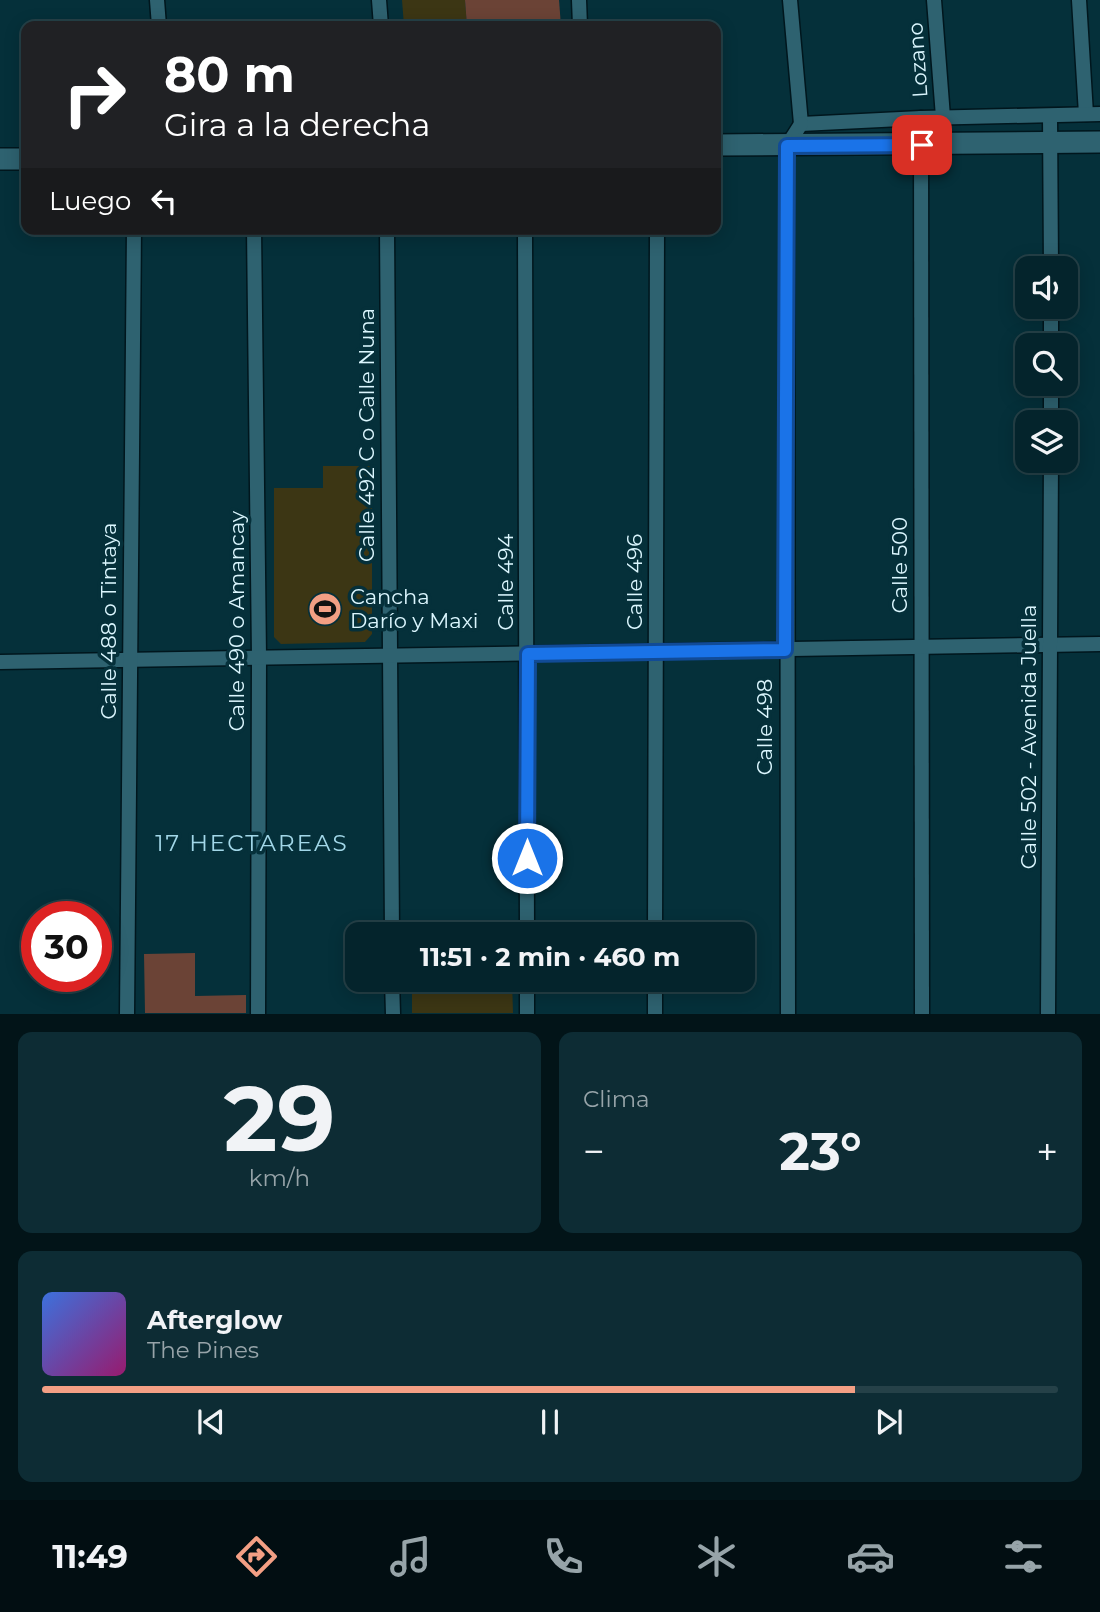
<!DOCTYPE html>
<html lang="es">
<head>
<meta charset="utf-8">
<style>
  :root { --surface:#04242c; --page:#0d2c34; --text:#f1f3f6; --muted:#97a4a9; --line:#254148; --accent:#f39f84 }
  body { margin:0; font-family:Montserrat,sans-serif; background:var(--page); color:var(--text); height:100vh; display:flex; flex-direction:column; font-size:26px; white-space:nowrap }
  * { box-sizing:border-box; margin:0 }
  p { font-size:23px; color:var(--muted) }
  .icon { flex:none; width:38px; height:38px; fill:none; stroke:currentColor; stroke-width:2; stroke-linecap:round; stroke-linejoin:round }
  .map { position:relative; height:1014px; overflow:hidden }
  .sheet { display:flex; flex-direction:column; gap:18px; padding:18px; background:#021418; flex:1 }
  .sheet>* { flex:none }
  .guide { position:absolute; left:21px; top:21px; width:700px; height:214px; border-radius:14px; box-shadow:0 4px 18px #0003,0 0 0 2px var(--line); background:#202124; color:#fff; overflow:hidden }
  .controls { position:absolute; left:1015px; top:256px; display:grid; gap:14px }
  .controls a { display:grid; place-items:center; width:63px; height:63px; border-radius:14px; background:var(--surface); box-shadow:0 4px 18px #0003,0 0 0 2px var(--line); font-size:35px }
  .speed { position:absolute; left:21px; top:901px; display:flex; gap:14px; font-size:35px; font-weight:700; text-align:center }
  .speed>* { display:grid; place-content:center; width:91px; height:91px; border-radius:50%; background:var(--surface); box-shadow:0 4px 18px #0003,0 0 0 2px var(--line); line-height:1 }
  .speed .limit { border:10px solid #d22; background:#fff; color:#111 }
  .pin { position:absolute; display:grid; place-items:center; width:60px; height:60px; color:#fff; margin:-30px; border-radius:14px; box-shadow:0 4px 10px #0006 }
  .me { position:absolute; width:77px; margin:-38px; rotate:0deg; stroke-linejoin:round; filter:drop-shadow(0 0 5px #0008) }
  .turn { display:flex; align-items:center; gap:24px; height:147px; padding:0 28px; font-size:32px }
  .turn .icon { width:91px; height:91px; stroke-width:2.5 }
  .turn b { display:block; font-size:49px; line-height:60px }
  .then { display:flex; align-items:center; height:66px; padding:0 28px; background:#0003; gap:14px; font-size:26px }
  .big { font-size:52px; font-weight:700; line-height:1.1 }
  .sheet .widget { flex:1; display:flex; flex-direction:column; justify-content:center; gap:10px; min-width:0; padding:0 24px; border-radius:14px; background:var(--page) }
  .sheet .dial { align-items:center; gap:0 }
  .dial b { font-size:91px; line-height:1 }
  .song { display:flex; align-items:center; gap:21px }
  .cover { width:84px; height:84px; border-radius:10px; background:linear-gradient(135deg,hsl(220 70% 55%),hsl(320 70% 35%)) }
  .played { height:7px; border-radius:4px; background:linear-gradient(90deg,var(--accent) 80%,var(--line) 80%) }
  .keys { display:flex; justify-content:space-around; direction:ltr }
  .heat { display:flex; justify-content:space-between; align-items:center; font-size:38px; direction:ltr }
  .sheet .tiles { flex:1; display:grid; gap:18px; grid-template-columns:1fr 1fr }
  .widget:last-child { grid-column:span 2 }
  .trip { position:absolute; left:345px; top:922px; width:410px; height:70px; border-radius:14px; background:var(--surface); box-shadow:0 4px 18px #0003,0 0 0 2px var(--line); font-weight:700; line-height:70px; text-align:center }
  .menu { display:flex; height:112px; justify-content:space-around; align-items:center; background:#020e12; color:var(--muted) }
  .menu .icon { width:49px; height:49px }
  .menu .current { color:var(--accent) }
  .menu b { font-size:32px; color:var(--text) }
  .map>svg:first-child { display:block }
  .green { fill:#3c3614 }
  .building { fill:#6b4336 }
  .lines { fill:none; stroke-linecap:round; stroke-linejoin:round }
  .street-casing { stroke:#00161d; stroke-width:17 }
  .secondary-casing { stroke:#00161d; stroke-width:24 }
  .street { stroke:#2e6270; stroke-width:14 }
  .secondary { stroke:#2e6270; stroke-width:21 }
  .route-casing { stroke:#114b97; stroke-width:18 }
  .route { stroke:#1a73e8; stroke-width:12 }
  .labels { text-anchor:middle; stroke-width:7; stroke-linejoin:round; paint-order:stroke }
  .street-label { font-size:21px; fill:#dbf6fe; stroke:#05303a }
  .poi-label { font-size:21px; fill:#dbf6fe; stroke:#05303a; text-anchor:start }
  .neighbourhood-label { font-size:23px; letter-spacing:2px; fill:#a2d7e8; stroke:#05303a }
</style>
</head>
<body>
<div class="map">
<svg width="1100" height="1014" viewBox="0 0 1100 1014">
  <rect width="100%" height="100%" fill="#05303a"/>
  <!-- green -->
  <g class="green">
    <polygon points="402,0 465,0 467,26 404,26"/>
    <polygon points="323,466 372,466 372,634 365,642 281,644 274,637 274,488 323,488"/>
    <polygon points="412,980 512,980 513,1013 412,1013"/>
  </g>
  <!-- building -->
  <g class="building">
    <polygon points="465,0 559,0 561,26 467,26"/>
    <polygon points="195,953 195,996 246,995 246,1013 145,1013 144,954"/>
  </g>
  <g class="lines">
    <defs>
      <g id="street">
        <polyline points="157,0 159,26"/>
        <polyline points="379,0 381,26"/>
        <polyline points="579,0 580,26"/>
        <polyline points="790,0 801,124"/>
        <polyline points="934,0 943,117"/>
        <polyline points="1079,0 1086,114"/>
        <polyline points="1050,116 1051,268"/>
        <polyline points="921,118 922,1014"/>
        <polyline points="801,124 921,118 1100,114"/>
        <polyline points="254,229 259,657 258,1014"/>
        <polyline points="387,229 392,934"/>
        <polyline points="525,229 527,934"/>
        <polyline points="1051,306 1051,345"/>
        <polyline points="1051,383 1051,422"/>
        <polyline points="0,662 1100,644"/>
        <polyline points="655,934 657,229"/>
        <polyline points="392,980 393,1014"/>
        <polyline points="127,1014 134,229"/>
        <polyline points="527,1014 527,980"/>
        <polyline points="655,1014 655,980"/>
        <polyline points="788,1014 787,146 801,124"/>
        <polyline points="1048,1014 1051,460"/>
      </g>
      <g id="secondary">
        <polyline points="716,145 1100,142"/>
        <polyline points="0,159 26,159"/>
      </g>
    </defs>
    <!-- street casing -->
    <use href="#street" class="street-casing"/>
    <!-- secondary casing -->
    <use href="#secondary" class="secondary-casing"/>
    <!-- street -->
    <use href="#street" class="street"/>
    <!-- secondary -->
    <use href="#secondary" class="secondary"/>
  </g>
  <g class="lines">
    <defs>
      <polyline id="route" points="527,858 528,654 785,650 787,146 922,145"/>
    </defs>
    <!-- route casing -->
    <use href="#route" class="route-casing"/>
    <!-- route -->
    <use href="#route" class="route"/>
  </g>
  <!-- icons -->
  <defs>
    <symbol id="stadium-disc" viewBox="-11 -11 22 22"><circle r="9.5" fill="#f39f84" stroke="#05303a"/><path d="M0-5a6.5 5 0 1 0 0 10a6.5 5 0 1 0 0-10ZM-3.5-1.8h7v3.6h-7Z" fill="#111"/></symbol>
  </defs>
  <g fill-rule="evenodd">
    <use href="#stadium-disc" x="306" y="590" width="38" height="38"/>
  </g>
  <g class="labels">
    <!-- street labels -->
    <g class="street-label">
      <text transform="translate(918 60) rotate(-94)" y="7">Lozano</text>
      <text transform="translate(367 435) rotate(-90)" y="7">Calle 492 C o Calle Nuna</text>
      <text transform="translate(900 565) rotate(-90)" y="7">Calle 500</text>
      <text transform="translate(506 582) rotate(-90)" y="7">Calle 494</text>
      <text transform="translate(635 582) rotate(-90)" y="7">Calle 496</text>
      <text transform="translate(109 621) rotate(-90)" y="7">Calle 488 o Tintaya</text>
      <text transform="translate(237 621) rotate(-90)" y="7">Calle 490 o Amancay</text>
      <text transform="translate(765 727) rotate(-90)" y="7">Calle 498</text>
      <text transform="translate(1029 737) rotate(-90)" y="7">Calle 502 - Avenida Juella</text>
    </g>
    <!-- poi labels -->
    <g class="poi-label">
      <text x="350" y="604">Cancha<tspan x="350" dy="24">Darío y Maxi</tspan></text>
    </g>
    <!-- neighbourhood labels -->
    <g class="neighbourhood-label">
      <text x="252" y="851">17 HECTAREAS</text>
    </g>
  </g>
</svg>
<div class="controls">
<a><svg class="icon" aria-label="sound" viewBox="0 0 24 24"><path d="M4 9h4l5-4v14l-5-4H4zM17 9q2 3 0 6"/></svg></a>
<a><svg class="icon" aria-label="search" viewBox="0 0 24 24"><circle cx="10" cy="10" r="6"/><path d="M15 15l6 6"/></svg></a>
<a><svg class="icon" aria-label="layers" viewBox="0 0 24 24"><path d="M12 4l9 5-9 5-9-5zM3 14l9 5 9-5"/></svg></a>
</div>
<div class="speed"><div class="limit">30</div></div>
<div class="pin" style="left:922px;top:145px;background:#d93025"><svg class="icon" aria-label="arrive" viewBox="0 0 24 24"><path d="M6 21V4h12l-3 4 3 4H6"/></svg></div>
<svg class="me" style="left:527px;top:858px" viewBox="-20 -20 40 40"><circle r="17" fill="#1a73e8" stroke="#fff" stroke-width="3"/><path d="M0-11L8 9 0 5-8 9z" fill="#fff"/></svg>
<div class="trip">11:51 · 2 min · 460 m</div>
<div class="guide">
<div class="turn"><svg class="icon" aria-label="right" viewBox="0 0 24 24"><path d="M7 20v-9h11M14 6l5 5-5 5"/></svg><div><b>80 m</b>Gira a la derecha</div></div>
<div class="then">Luego<svg class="icon" aria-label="left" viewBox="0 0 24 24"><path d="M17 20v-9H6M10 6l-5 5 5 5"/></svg></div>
</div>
</div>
<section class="sheet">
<div class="tiles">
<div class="widget dial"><b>29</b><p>km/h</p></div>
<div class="widget"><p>Clima</p>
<div class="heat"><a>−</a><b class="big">23°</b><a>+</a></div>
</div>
<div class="widget">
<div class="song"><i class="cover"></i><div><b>Afterglow</b><p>The Pines</p></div></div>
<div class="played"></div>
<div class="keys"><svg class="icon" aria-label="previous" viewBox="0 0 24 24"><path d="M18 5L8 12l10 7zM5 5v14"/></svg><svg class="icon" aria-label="pause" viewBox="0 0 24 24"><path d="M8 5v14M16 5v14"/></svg><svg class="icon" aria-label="next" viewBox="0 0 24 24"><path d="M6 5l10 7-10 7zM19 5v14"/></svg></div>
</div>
</div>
</section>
<nav class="menu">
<b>11:49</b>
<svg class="icon current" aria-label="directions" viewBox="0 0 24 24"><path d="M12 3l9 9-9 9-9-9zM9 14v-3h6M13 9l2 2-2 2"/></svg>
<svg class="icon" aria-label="music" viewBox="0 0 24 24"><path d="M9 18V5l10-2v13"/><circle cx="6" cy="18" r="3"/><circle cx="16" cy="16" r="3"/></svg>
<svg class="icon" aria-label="phone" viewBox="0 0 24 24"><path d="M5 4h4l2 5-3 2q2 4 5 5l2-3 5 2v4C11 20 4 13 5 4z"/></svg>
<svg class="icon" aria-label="climate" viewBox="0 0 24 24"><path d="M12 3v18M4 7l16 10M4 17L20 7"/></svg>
<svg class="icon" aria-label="car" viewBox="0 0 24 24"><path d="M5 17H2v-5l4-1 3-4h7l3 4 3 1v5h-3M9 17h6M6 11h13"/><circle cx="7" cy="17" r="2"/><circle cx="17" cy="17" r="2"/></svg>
<svg class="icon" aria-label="filters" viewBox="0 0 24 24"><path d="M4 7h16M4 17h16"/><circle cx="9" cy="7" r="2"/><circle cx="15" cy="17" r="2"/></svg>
</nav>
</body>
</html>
